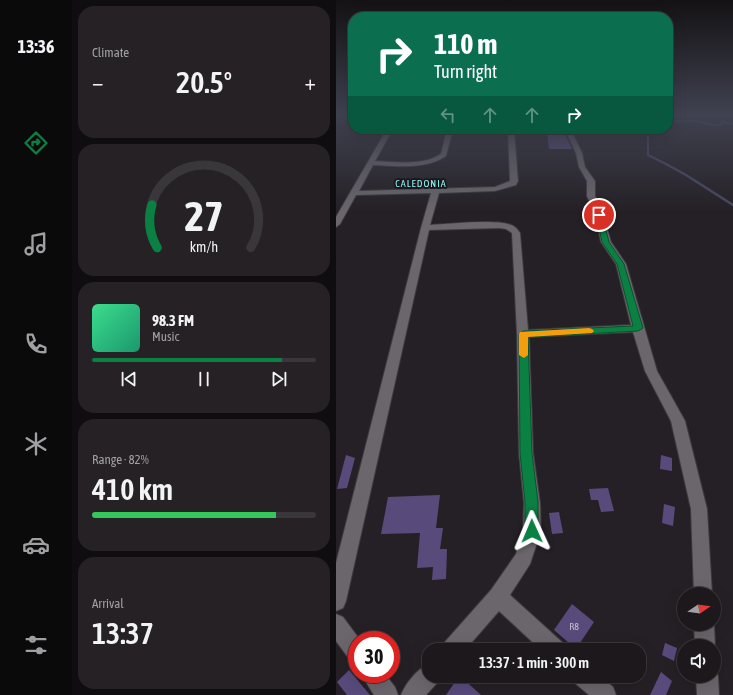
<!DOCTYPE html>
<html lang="en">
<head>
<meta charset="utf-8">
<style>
  :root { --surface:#1c181c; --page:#252125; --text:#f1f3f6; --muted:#a0a0a3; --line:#3a373b; --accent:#0b8043 }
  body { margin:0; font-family:"Asap Condensed",sans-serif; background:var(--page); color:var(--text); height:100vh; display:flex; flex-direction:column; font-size:15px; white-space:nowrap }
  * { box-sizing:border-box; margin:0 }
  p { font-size:13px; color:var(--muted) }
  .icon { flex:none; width:22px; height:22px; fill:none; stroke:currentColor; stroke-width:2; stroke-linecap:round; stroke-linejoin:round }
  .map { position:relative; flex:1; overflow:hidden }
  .sheet { display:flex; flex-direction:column; gap:6px; padding:6px; background:#0f0d0f; width:264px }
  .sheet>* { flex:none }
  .top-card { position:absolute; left:12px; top:12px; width:325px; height:122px; border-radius:16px; box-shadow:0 4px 16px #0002,0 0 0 1px var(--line); background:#0b6e4f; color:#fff; overflow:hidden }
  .needle { width:26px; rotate:77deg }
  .buttons { position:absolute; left:341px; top:587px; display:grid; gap:8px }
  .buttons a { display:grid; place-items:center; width:44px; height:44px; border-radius:50%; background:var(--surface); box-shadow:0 4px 16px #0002,0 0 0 1px var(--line); font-size:20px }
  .speed { position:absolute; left:12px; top:631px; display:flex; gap:8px; font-size:20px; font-weight:700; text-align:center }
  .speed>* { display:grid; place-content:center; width:52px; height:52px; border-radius:50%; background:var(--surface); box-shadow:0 4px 16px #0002,0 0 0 1px var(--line); line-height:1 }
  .speed .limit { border:6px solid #d22; background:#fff; color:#111 }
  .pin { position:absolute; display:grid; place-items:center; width:34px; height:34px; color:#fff; margin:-17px; border:2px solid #fff; border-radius:50%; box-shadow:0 1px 4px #0007 }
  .me { position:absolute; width:44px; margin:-22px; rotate:359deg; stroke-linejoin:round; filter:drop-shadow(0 0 3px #0008) }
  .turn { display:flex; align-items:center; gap:14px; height:84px; padding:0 20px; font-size:18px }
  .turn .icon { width:52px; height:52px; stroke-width:2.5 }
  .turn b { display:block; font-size:28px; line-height:34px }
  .lanes { display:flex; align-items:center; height:38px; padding:0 20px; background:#0003; justify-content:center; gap:20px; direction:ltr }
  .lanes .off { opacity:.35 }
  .big { font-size:30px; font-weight:600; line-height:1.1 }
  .sheet .widget { flex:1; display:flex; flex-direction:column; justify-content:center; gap:6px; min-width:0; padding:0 14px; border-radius:16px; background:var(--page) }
  .sheet .dial { align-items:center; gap:0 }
  .dial svg { height:104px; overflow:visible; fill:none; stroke:var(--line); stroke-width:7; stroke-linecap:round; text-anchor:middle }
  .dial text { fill:var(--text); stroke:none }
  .song { display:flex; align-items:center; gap:12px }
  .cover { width:48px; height:48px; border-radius:6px; background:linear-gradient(135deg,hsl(150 70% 55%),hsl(160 70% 35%)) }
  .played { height:4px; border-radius:2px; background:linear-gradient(90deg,var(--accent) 85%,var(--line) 85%) }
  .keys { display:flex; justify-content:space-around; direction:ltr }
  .heat { display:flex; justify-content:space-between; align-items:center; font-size:22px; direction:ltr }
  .charge { height:6px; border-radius:3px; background:linear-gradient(90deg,#34c759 82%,var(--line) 0) }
  .trip { position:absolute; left:86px; top:643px; width:224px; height:40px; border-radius:16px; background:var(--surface); box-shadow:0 4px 16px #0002,0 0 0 1px var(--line); font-weight:600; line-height:40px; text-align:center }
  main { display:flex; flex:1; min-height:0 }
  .dock { display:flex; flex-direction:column; width:72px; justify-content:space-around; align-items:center; background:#0b0a0b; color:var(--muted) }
  .dock .icon { width:28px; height:28px }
  .dock .active { color:var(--accent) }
  .dock b { font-size:18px; color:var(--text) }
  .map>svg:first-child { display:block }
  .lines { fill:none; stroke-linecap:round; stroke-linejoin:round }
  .stream-far1 { stroke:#484865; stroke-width:2 }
  .stream { stroke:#484865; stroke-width:2.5 }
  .building { fill:#584b7c }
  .minor-casing { stroke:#3e3a3f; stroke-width:2 }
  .minor { fill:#6b666c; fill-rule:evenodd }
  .route { fill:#0b8043; stroke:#07532c }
  .slow { fill:#f59e0b }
  .labels { text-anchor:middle; stroke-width:4; stroke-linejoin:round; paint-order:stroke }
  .far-quarter-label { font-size:10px; letter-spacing:1px; fill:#8df9f6; stroke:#1b171c }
  .near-number-label { font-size:10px; fill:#c5bfce }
</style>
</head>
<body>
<main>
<nav class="dock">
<b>13:36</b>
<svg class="icon active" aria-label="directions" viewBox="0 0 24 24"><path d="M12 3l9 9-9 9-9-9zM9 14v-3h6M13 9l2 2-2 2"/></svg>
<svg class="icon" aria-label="music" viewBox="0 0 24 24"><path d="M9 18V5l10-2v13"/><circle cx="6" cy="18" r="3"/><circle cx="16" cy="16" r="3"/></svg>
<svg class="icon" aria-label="phone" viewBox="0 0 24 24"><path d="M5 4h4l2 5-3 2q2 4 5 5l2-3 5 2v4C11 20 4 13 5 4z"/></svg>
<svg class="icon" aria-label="climate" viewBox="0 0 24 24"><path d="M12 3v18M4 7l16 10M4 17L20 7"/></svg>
<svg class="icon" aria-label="car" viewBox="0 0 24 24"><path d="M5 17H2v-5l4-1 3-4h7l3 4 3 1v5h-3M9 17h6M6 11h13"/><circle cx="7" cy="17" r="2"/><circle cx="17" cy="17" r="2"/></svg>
<svg class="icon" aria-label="filters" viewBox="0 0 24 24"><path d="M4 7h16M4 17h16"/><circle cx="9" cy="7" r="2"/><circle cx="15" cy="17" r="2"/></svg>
</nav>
<section class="sheet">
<div class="widget"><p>Climate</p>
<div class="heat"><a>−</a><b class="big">20.5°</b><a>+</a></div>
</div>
<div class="widget dial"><svg viewBox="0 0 100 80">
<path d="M14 69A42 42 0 1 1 86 69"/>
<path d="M14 69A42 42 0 0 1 10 36" stroke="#0b8043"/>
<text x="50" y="56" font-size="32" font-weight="700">27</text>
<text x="50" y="72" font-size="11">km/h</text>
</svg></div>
<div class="widget">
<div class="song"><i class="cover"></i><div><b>98.3 FM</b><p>Music</p></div></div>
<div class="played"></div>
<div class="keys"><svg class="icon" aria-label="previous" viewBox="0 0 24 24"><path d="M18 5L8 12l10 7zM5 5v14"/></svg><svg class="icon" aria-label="pause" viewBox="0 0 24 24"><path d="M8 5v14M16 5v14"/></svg><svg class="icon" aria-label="next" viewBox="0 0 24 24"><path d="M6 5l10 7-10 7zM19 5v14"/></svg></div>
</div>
<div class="widget"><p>Range · 82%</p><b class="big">410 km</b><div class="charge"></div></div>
<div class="widget"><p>Arrival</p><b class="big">13:37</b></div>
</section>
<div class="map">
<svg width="397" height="695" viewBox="0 0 397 695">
  <rect width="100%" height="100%" fill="#252025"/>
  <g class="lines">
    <!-- stream-far1 -->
    <g class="stream-far1">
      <polyline points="332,121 360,121 377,125 385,125 386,122 397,124"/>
      <polyline points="312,129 312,155 332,165"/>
    </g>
    <!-- stream -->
    <polyline class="stream" points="330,164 350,175 397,205"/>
  </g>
  <!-- building -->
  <g class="building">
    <polygon points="211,134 229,134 236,149 213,149"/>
    <polygon points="10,455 19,458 11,488 1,489"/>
    <polygon points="325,455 336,458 336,471 324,469"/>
    <polygon points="272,488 278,511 265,512 262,500 255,500 253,489"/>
    <polygon points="104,495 100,528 107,528 104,549 111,549 110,579 96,580 97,567 81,568 84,533 45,534 52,497"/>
    <polygon points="328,504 339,507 337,526 326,523"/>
    <polygon points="223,512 227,533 216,534 213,513"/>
    <polygon points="236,604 258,622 240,649 218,630"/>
    <polygon points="329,643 341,648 338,661 326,655"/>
    <polygon points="13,670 34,695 11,695 1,682"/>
    <polygon points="325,672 336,681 330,695 314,695"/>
    <polygon points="123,676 124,676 145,695 110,695"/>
  </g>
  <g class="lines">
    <defs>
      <g id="minor">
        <path d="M 51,129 L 57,129 L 39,161 C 60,162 87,166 105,154 L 111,129 L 117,129 L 110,156 C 90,170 60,166 37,165 L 23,191 L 159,187 L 174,181 L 172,129 L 178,129 L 182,181 L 180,185 L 159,191 L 103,193 L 94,225 C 113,224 160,219 175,225 C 179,226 182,230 184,233 L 192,330 L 295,325 L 280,264 L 265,242 L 259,215 L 251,196 L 251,181 L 243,167 L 240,153 L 230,132 L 231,129 L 237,129 L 236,132 L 246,153 L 249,167 L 259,181 L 259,196 L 267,215 L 275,242 L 290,264 L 321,371 L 349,421 L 371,509 L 376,594 L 358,594 L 355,509 L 335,421 L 309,371 L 297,332 L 193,337 L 197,453 L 204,503 L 205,531 L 194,564 L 174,595 L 227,643 L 230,650 L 205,650 L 163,611 L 129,650 L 105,650 L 108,643 L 155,590 L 180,554 L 187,531 L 188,503 L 183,453 L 181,334 L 176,233 L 170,229 L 163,228 L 93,230 L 10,601 L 7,608 L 0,611 L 0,563 L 85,228 L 95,193 L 20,195 L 4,224 L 0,227 L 0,217 Z"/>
        <polygon points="0,614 7,617 24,640 21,640 21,663 14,660 0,641"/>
        <polygon points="358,624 378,624 379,646 378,649 378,646 359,646"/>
        <path d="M 93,664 L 93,676 L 103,676 L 101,683 L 90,695 L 65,695 C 70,683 81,669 93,664 Z"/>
        <polygon points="378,668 382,676 383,695 361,695 360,676 378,676"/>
        <polygon points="25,674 49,674 59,687 62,695 38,695"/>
        <polygon points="237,676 264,676 277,687 280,695 253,695 240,684"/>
      </g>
    </defs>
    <!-- minor casing -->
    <use href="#minor" class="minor-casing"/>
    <!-- minor -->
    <use href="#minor" class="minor"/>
  </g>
  <!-- sky -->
  <linearGradient id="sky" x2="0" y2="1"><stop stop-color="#141214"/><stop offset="0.54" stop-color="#404251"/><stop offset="1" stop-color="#404251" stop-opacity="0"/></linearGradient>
  <rect width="397" height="212" fill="url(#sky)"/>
  <!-- route -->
  <polygon class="route" points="263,213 266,215 273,242 288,264 307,328 302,331 192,337 196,453 202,502 202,531 200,535 196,537 191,535 189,531 189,502 184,453 183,334 187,331 297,326 281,264 266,242 260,215"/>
  <!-- slow -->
  <polygon class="slow" points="253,328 256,329 258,331 256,333 192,337 192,355 188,358 183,355 183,334 184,332"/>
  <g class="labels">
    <!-- far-quarter labels -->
    <g class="far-quarter-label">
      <text x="85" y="187">CALEDONIA</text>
    </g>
    <!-- near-number labels -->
    <g class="near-number-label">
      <text x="238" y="630">R8</text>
    </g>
  </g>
</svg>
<div class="buttons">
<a><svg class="needle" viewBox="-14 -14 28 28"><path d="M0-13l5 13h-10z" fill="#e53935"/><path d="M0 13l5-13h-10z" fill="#a0a0a3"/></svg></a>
<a><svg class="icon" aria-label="sound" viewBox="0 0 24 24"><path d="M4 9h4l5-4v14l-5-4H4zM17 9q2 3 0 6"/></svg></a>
</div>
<div class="speed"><div class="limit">30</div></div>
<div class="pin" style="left:263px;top:215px;background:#d93025"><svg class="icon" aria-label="arrive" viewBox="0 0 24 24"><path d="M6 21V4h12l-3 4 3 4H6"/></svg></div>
<svg class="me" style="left:196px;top:531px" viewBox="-20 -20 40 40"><path d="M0-17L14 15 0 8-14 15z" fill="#0b8043" stroke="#fff" stroke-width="4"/></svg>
<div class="trip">13:37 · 1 min · 300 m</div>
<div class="top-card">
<div class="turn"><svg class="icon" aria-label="right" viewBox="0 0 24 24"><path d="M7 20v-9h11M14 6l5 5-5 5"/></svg><div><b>110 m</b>Turn right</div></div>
<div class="lanes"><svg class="icon off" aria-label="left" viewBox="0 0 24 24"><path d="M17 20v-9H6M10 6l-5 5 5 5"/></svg><svg class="icon off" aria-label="ahead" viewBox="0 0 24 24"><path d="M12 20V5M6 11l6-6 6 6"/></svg><svg class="icon off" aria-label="ahead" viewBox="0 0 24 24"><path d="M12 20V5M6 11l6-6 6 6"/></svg><svg class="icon" aria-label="right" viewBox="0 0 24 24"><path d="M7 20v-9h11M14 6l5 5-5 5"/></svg></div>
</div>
</div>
</main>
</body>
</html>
